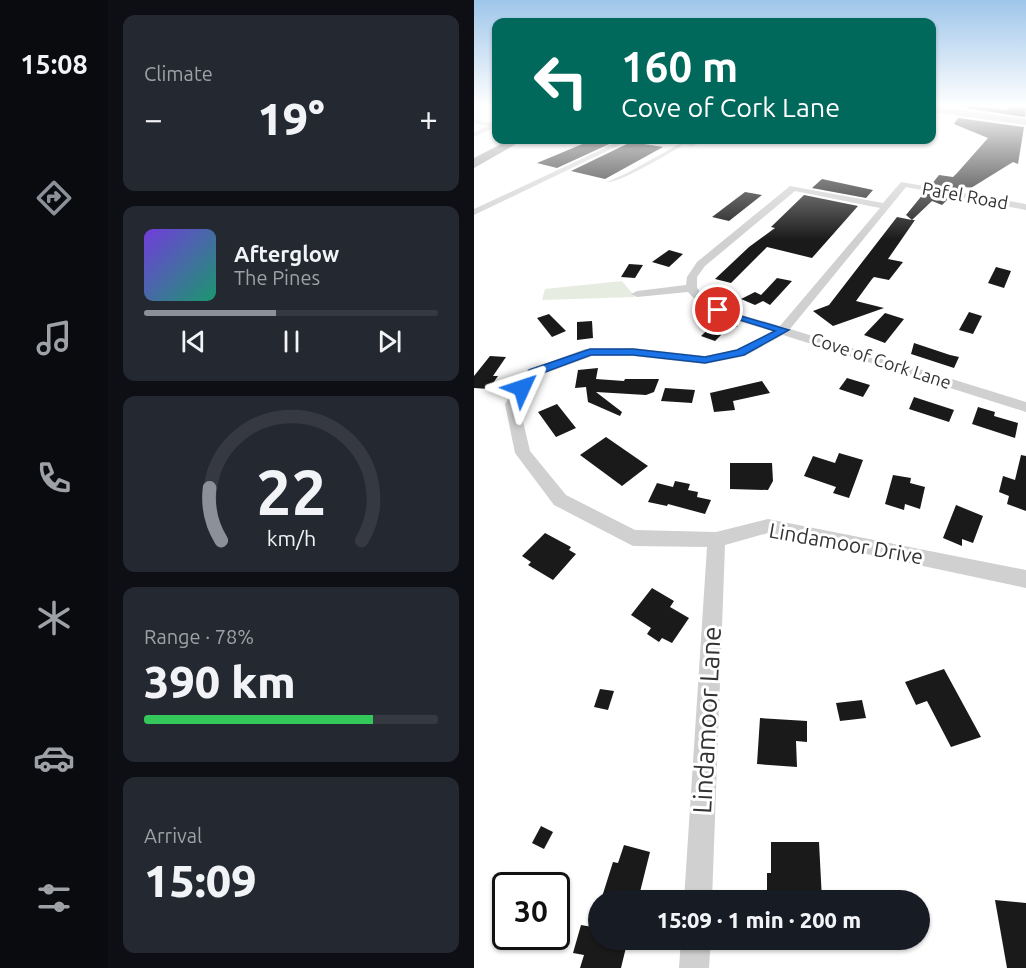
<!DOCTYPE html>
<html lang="en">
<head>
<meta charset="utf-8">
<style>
  :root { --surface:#171b24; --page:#242831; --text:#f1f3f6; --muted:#9ea1a6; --line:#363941; --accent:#8c9099 }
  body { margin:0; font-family:Ubuntu,sans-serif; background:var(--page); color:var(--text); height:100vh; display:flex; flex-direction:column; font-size:22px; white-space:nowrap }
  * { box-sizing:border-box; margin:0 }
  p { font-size:20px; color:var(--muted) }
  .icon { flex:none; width:33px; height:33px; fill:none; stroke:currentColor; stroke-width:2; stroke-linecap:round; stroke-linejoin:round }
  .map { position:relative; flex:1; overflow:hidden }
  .side { display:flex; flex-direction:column; gap:15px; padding:15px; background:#0d0f14; width:366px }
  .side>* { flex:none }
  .hud { position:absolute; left:18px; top:18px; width:444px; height:126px; border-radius:12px; box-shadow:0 2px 4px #0004; background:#00695c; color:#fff; overflow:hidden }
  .speed { position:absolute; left:18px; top:872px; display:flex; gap:12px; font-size:30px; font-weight:700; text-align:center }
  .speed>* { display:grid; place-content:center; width:78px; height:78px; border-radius:50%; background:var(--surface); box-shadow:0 2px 4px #0004; line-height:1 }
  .speed .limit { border:3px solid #111; border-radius:9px; background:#fff; color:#111 }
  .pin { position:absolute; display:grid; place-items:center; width:51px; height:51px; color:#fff; margin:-26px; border:3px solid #fff; border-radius:50%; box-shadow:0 2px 6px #0007 }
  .me { position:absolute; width:66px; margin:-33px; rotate:48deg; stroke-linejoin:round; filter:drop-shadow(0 0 4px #0008) }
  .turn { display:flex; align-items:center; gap:21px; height:126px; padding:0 30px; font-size:27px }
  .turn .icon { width:78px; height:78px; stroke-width:2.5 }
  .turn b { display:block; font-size:42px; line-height:51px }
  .big { font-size:45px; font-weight:800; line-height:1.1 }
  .side .widget { flex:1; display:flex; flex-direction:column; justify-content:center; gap:9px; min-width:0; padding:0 21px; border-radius:12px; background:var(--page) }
  .side .dial { align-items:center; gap:0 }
  .dial svg { height:156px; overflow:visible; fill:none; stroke:var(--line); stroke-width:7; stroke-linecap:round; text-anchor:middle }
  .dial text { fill:var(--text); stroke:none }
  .song { display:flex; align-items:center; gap:18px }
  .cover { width:72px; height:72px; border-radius:9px; background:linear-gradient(135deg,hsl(260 70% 55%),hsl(160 70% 35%)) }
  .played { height:6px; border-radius:3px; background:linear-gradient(90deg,var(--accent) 45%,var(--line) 45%) }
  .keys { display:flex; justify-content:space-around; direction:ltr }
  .heat { display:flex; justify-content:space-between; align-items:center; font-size:33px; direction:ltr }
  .charge { height:9px; border-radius:4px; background:linear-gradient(90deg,#34c759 78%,var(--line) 0) }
  .trip { position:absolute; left:114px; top:890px; width:342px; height:60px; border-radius:30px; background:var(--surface); box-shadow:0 2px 4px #0004; font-weight:800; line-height:60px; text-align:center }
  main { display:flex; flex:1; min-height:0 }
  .tab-bar { display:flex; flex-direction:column; width:108px; justify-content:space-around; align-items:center; background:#090b0e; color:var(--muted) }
  .tab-bar .icon { width:42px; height:42px }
  .tab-bar .current { color:var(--accent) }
  .tab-bar b { font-size:27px; color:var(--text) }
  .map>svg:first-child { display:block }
  .green { fill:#e6ecdf }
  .building { fill:#1a1a1a }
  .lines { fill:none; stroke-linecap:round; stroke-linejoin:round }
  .lane { fill:#d0d0d0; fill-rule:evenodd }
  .street { fill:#d0d0d0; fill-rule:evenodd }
  .secondary { fill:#bdbdbd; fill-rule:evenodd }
  .highway { fill:#9a9a9a; fill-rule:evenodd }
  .route { fill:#1a73e8; stroke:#114b97; stroke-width:1.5 }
  .labels { text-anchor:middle; stroke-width:6; stroke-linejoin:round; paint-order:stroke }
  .far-street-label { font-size:18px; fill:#333; stroke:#fff }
  .street-label { font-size:21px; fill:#333; stroke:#fff }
  .near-street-label { font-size:26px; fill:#333; stroke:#fff }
</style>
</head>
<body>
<main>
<nav class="tab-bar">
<b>15:08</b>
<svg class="icon current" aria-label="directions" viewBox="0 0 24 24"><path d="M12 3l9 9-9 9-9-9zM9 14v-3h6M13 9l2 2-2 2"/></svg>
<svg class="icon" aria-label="music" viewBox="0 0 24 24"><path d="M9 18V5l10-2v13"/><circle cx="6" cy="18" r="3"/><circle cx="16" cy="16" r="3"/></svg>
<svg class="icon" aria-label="phone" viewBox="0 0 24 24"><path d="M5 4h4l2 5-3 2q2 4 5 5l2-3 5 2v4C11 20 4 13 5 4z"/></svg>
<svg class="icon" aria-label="climate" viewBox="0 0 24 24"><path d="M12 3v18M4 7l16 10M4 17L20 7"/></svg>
<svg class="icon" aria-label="car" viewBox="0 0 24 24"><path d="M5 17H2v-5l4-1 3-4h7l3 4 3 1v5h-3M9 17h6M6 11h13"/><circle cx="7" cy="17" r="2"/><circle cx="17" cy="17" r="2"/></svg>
<svg class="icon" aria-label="filters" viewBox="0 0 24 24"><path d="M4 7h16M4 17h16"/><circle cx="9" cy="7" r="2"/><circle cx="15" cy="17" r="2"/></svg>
</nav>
<section class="side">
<div class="widget"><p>Climate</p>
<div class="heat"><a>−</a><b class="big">19°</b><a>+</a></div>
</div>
<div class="widget">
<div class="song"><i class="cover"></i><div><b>Afterglow</b><p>The Pines</p></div></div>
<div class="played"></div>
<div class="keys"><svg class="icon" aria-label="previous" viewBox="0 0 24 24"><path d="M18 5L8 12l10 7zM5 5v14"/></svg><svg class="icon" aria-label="pause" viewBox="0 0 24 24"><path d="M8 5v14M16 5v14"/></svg><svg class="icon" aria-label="next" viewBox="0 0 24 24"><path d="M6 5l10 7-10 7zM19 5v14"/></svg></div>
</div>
<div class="widget dial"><svg viewBox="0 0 100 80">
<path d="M14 69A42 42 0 1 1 86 69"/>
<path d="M14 69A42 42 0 0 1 8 42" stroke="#8c9099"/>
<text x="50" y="56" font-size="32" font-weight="700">22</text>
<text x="50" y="72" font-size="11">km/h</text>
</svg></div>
<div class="widget"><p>Range · 78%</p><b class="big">390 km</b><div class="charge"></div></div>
<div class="widget"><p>Arrival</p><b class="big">15:09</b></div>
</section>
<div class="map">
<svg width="552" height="968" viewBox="0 0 552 968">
  <rect width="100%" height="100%" fill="#fff"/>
  <!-- green -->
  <polygon class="green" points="148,281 161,297 68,300 71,289"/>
  <!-- building -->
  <g class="building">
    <polygon points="495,105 533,110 536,106 552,108 551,117 491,108"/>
    <polygon points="484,118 550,127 544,164 539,162 497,188 486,186 483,190 457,185 465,175 479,177 484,172 514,138 480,124"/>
    <polygon points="118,140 144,140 83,168 63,163"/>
    <polygon points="157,142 189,147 131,179 97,171"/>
    <polygon points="348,179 399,190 392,198 338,188"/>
    <polygon points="271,192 288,195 255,221 238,217"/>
    <polygon points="450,193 475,198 468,205 458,201 438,220 441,220 414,259 429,262 415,280 400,277 398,279 382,301 410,308 359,326 339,311 355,305 423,217 438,220 432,215"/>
    <polygon points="330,195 384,206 338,258 293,247 257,283 241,279 275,247 301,228 297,227"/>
    <polygon points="195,250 209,254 195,267 178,262"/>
    <polygon points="155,264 169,265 161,278 147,277"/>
    <polygon points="522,267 537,271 530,288 514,283"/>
    <polygon points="303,278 318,281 296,305 289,301 281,305 267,299 281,292 287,295"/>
    <polygon points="495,312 508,316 499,334 485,330"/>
    <polygon points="411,313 430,319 411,343 390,335"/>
    <polygon points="75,314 92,331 78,337 63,318"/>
    <polygon points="245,319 264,326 248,334 241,341 227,336"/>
    <polygon points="118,321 119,338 103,340 103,322"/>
    <polygon points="440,343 476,355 485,357 480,368 437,354"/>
    <polygon points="16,356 32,357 19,376 24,376 15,389 0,388 0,376"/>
    <polygon points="124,368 122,379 150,381 151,379 185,379 180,392 172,395 122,392 148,412 146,416 114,402 112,387 101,388 104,370"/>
    <polygon points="373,378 396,385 389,397 365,389"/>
    <polygon points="288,381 296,393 259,401 261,410 240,412 236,393"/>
    <polygon points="191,388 221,390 218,403 187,401"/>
    <polygon points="440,397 480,410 475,422 435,409"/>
    <polygon points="83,404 102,428 82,437 64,412"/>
    <polygon points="504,407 521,412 520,416 544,423 541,438 498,424"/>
    <polygon points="132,437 174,466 148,486 106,455"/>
    <polygon points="365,453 389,460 375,498 359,493 362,487 330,476 339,456 361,463"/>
    <polygon points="547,455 552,456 552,511 533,504 535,496 525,492 529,476 541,480"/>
    <polygon points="256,463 298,463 299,481 294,490 256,489"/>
    <polygon points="419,475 437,478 436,483 451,487 446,509 431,504 430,510 411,504"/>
    <polygon points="201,481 216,484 214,490 224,492 223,497 237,500 231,514 194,504 193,506 174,502 183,483 199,487"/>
    <polygon points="482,505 509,516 499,543 488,539 488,546 469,538"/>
    <polygon points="71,533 97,547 95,550 102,554 79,580 54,565 57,562 48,556"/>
    <polygon points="178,588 200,601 196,607 215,618 198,643 188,638 185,642 173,634 177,628 157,615"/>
    <polygon points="470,669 507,737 477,747 453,701 442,705 431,682"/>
    <polygon points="126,689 140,691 134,710 120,707"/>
    <polygon points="388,700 392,718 366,721 362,703"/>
    <polygon points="286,718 333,721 333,742 322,741 323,767 283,764"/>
    <polygon points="67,826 79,832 70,849 58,843"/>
    <polygon points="297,842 345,842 348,900 297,900 297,895 293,895 293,873 297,873"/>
    <polygon points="150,845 176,852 164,900 127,900 139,862 144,863"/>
    <polygon points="521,900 552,903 552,968 533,968"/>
    <polygon points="107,925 124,928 124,939 154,939 147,968 106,968 110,955 99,953"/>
  </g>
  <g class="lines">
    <!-- lane -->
    <g class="lane">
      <polygon points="22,120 22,122 12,125 10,124"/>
      <path d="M 209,142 L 212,143 C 198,152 146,183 133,182 L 153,173 Z"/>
    </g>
    <!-- street -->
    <g class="street">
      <polygon points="0,119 22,125 22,127 0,137 0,132 14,126 0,123"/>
      <polygon points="148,140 156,140 0,215 0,209"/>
      <polygon points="187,140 240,140 217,146"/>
      <path d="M 427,182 L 552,204 L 552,210 L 432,187 L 316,329 L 552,402 L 552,412 L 309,335 L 271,356 L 231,364 L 159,356 L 118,356 L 64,376 L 45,404 L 56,451 L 92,495 L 161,530 L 242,532 L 294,519 L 552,570 L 552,588 L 294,533 L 251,545 L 238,900 L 210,900 L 233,547 L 159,546 L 80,505 L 41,453 L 31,404 L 54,370 L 111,349 L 159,348 L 231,356 L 262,350 L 298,331 C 269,322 234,316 214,292 L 163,297 L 157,294 L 163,291 L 212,285 L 213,277 L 223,262 L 316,186 L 409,203 ZM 321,191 L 406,208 L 306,326 C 278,317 243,312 223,288 L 223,277 L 231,266 Z"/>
      <polygon points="207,939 237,939 235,968 205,968"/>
    </g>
    <!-- secondary -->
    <polygon class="secondary" points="458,106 552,119 552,125 458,112"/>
    <!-- highway -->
    <polygon class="highway" points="35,140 49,140 0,168 0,158"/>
  </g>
  <!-- sky -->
  <linearGradient id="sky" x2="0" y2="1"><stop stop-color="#9ec6ea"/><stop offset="0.44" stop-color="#fff"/><stop offset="1" stop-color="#fff" stop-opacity="0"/></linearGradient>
  <rect width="552" height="240" fill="url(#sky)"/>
  <!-- route -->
  <polygon class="route" points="240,308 315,330 270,355 231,363 159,355 117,355 63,375 52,391 48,392 43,388 55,370 116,349 159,349 231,357 263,350 301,331 240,312"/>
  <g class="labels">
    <!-- far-street labels -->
    <g class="far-street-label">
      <text transform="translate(491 196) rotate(10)" y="6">Pafel Road</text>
      <text transform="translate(407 361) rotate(18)" y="6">Cove of Cork Lane</text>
    </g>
    <!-- street labels -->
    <g class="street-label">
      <text transform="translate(372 544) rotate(10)" y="7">Lindamoor Drive</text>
    </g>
    <!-- near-street labels -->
    <g class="near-street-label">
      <text transform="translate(233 720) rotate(-87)" y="9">Lindamoor Lane</text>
    </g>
  </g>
</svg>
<div class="speed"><div class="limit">30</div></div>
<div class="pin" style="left:244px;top:310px;background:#d93025"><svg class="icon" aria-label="arrive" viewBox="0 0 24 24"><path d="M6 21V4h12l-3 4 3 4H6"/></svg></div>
<svg class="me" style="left:48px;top:388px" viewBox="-20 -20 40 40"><path d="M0-17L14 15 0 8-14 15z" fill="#1a73e8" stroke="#fff" stroke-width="4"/></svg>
<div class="trip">15:09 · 1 min · 200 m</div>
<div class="hud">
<div class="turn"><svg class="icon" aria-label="left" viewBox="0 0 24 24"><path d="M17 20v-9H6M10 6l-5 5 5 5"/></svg><div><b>160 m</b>Cove of Cork Lane</div></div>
</div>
</div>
</main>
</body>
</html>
